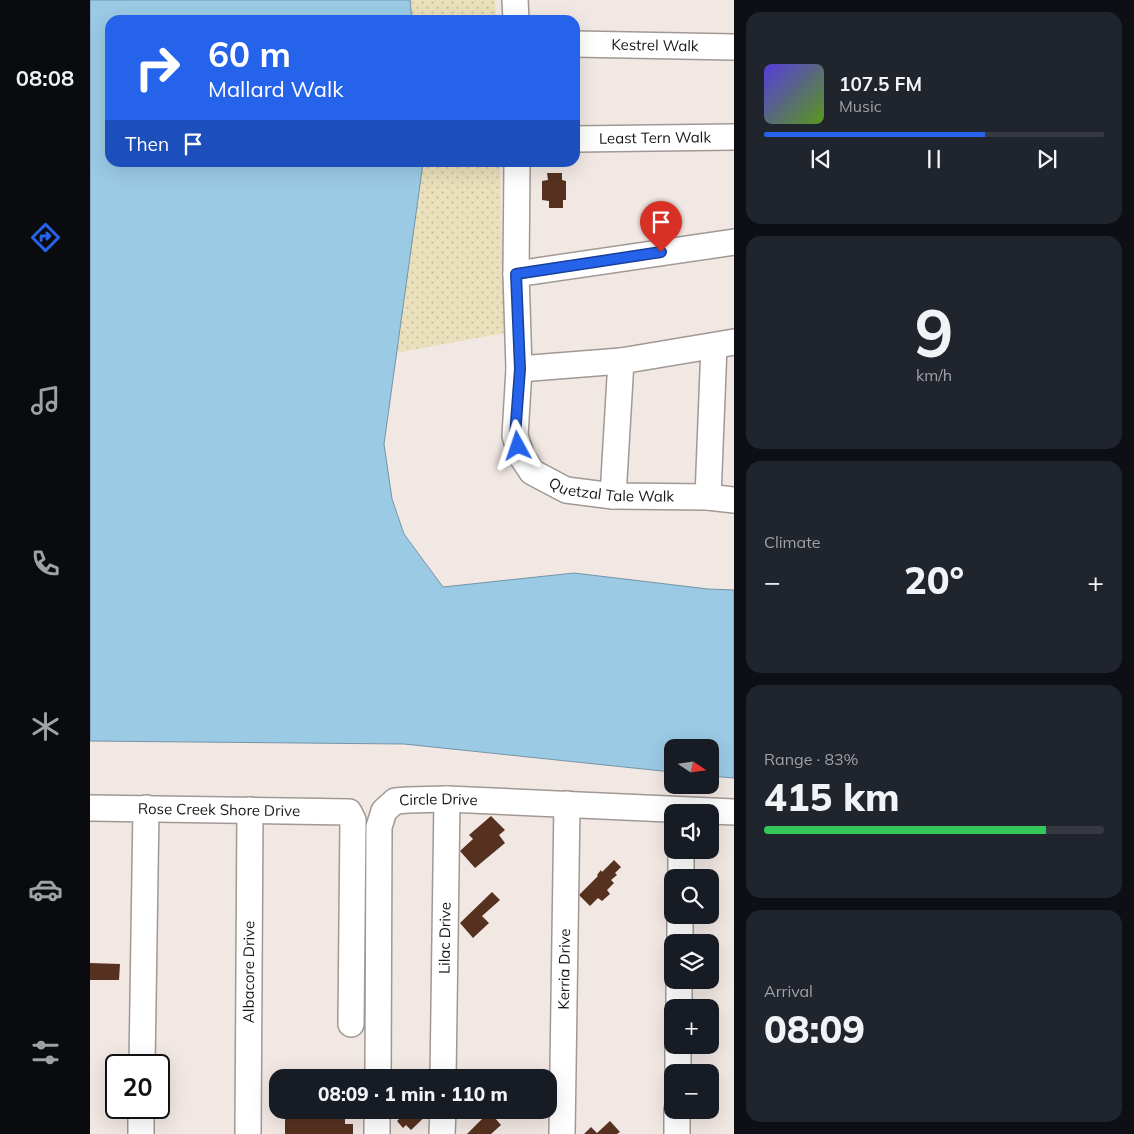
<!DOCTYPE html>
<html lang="en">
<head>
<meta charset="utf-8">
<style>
  :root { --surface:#171b24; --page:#20242c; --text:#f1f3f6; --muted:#9ea1a6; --line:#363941; --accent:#2563eb }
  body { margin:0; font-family:Mulish,sans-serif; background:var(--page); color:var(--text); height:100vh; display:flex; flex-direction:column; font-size:19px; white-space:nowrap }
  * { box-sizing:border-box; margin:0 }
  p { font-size:16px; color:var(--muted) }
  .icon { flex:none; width:28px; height:28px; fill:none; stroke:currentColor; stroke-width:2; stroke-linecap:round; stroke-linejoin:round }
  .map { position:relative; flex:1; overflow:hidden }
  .drawer { display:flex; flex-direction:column; gap:12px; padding:12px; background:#0d0f14; width:400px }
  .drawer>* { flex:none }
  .top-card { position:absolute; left:15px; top:15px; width:475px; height:152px; border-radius:15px; box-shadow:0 5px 20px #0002; background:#2563eb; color:#fff; overflow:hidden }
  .needle { width:32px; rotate:103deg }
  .controls { position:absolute; left:574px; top:739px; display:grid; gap:10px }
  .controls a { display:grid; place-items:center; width:55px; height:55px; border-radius:10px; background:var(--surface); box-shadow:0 5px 20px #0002; font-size:25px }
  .speed { position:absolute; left:15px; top:1054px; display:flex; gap:10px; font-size:25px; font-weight:700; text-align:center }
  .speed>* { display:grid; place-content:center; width:65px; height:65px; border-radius:50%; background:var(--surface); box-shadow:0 5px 20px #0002; line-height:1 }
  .speed .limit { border:2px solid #111; border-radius:8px; background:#fff; color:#111 }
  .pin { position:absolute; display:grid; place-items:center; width:42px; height:42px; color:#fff; margin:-51px -21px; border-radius:50% 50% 50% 0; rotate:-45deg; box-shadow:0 0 5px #0007 }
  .pin .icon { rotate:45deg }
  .me { position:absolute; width:55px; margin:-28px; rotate:355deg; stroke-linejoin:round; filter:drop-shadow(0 0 4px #0008) }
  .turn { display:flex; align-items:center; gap:18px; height:105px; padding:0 20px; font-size:22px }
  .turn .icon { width:65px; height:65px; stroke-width:2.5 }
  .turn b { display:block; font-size:35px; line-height:42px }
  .then { display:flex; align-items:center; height:48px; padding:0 20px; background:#0003; gap:10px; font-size:19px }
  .big { font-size:38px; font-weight:800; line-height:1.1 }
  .drawer .tile { flex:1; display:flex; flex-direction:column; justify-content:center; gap:8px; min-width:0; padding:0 18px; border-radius:15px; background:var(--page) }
  .drawer .dial { align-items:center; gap:0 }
  .dial b { font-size:65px; line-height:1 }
  .song { display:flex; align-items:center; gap:15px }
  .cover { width:60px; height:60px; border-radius:8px; background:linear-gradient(135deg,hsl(250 70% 55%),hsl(90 70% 35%)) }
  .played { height:5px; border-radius:2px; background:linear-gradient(90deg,var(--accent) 65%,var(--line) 65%) }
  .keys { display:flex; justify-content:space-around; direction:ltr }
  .heat { display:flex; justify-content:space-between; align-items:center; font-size:28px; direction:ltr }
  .charge { height:8px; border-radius:4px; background:linear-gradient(90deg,#34c759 83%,var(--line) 0) }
  .trip { position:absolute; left:179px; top:1069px; width:288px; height:50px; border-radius:15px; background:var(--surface); box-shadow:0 5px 20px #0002; font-weight:800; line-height:50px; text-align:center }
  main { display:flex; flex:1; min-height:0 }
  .dock { display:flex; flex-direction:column; width:90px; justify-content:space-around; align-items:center; background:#090b0e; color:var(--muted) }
  .dock .icon { width:35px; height:35px }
  .dock .selected { color:var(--accent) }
  .dock b { font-size:22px; color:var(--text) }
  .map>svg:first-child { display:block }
  .sand { fill:url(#sand-dots) }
  .water { fill:#9bcae5; stroke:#7494a7 }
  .building { fill:#56311f }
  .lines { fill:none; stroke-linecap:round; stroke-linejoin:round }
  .minor-casing { stroke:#a19894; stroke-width:28 }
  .minor { stroke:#fff; stroke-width:25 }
  .route-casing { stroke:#184099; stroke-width:12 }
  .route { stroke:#2563eb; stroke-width:9 }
  .labels { text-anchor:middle; stroke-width:5; stroke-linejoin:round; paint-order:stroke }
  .street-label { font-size:15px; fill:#1a1715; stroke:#fef5f1 }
</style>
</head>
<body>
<main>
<nav class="dock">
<b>08:08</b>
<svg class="icon selected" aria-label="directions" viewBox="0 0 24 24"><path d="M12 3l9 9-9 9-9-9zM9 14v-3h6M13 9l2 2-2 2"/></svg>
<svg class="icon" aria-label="music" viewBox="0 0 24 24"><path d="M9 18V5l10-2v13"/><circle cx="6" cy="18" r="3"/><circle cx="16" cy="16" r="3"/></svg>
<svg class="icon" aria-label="phone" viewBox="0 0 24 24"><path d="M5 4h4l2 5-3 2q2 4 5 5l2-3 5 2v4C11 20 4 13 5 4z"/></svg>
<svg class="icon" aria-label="climate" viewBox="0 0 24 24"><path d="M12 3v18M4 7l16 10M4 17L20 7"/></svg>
<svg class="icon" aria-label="car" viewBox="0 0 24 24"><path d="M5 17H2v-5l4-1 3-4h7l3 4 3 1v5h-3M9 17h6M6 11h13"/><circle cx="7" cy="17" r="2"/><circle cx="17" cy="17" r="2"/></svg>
<svg class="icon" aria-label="filters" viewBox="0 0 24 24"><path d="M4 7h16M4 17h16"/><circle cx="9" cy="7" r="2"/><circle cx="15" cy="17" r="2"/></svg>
</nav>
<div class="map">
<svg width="644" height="1134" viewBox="0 0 644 1134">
  <defs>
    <pattern id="sand-dots" width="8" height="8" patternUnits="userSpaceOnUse" patternTransform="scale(1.25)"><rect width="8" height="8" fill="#eae0bb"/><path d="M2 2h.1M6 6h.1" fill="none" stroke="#c8bfa0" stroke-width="1.8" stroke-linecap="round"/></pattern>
  </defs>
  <rect width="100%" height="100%" fill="#f1e7e3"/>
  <!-- sand -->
  <g class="sand">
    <polygon points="320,0 405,0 406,20 322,20"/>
    <polygon points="333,163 410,163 414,333 306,353"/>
  </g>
  <!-- water -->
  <polygon class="water" points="0,0 320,0 322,20 20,20 20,162 333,163 294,444 302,499 314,534 353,587 484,573 618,589 644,590 644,778 620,776 620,748 582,748 582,772 314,744 0,741"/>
  <!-- building -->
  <g class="building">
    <polygon points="457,173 472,173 472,180 476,181 476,200 473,200 473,208 459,208 459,201 452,200 452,181 458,180"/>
    <polygon points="401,816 415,830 409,835 415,843 385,868 370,851 383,839 379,835"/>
    <polygon points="524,860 531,867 525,873 527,875 521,880 524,883 517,890 520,894 512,901 508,898 500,906 489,895 508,876 507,875 511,870 512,872"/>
    <polygon points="402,892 410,900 392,916 399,923 383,938 370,923"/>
    <polygon points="0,963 30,964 29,980 0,980"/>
    <polygon points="195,1110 253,1110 253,1116 255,1116 255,1124 263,1124 263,1134 195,1134"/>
    <polygon points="319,1110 342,1110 321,1130 316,1125 313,1128 307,1121"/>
    <polygon points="401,1110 405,1110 409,1114 405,1118 411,1125 401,1134 377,1134"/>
    <polygon points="425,1110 439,1110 432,1117"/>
    <polygon points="520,1121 530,1132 527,1134 494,1134 501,1127 507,1133"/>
  </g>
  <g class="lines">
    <defs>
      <g id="minor">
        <polyline points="425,0 426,20"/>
        <path id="s1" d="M 485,44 L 644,47"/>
        <path id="s2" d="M 485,139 L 644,137"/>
        <path id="s3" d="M 427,162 L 426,274 L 429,369 L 425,436 L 432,457 L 442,472 L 476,490 L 523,496 L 618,497 L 644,500"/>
        <polyline points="426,274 644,242"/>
        <polyline points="429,369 531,361 644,342"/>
        <polyline points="523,496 531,361"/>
        <polyline points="618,497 624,346"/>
        <path id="s4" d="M 0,808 L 259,812 L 263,820 L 261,1024"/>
        <polyline points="591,878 591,850"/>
        <polyline points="590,942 590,915"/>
        <polyline points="589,1008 589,980"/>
        <polyline points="52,1065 56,808"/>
        <polyline points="588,1072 588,1045"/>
        <path id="s5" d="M 288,1078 L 289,827 L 294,811 L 305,801 L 318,800 L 357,799 L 644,812"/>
        <path id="s6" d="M 353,1078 L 357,799"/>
        <polyline points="51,1134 51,1108"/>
        <path id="s7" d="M 158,1134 L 160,810"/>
        <polyline points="287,1134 287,1110"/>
        <polyline points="352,1134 353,1110"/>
        <path id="s8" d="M 472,1134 L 477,804"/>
        <polyline points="587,1134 587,1110"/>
      </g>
    </defs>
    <!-- minor casing -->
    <use href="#minor" class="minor-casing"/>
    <!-- minor -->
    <use href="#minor" class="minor"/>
  </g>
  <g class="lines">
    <defs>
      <polyline id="route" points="428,446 425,436 430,369 426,274 571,252"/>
    </defs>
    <!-- route casing -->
    <use href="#route" class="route-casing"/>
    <!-- route -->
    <use href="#route" class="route"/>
  </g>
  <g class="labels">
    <!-- street labels -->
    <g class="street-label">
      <text dy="5" stroke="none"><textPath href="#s1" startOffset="80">Kestrel Walk</textPath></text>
      <text dy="5" stroke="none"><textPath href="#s2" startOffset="80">Least Tern Walk</textPath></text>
      <text dy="5" stroke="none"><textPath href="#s3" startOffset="398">Quetzal Tale Walk</textPath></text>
      <text dy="5" stroke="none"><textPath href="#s5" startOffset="326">Circle Drive</textPath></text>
      <text dy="5" stroke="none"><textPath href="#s4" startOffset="129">Rose Creek Shore Drive</textPath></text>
      <text dy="5" stroke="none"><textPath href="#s6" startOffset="140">Lilac Drive</textPath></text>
      <text dy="5" stroke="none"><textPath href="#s8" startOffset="165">Kerria Drive</textPath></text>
      <text dy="5" stroke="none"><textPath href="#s7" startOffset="162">Albacore Drive</textPath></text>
    </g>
  </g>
</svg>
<div class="controls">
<a><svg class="needle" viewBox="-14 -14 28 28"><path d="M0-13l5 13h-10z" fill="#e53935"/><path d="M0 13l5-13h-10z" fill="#9ea1a6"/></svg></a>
<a><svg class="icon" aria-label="sound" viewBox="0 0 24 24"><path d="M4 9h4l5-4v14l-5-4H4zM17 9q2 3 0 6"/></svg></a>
<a><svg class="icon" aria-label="search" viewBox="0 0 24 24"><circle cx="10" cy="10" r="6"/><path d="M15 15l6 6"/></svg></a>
<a><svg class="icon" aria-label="layers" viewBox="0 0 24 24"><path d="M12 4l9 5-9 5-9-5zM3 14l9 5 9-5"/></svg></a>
<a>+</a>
<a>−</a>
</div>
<div class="speed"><div class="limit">20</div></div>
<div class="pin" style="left:571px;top:252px;background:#d93025"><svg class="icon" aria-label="arrive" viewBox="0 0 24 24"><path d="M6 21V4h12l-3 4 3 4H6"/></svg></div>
<svg class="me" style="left:428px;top:446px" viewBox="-20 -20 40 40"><path d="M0-17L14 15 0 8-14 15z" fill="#2563eb" stroke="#fff" stroke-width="4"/></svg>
<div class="trip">08:09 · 1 min · 110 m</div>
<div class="top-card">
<div class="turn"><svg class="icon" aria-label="right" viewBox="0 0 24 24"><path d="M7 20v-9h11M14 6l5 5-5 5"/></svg><div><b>60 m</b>Mallard Walk</div></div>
<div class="then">Then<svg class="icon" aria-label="arrive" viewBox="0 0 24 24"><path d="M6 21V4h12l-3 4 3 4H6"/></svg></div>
</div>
</div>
<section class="drawer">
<div class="tile">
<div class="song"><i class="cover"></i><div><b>107.5 FM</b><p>Music</p></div></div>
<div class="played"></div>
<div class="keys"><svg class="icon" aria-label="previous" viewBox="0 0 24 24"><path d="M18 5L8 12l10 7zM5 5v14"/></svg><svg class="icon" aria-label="pause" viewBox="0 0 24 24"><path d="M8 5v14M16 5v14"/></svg><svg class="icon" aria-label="next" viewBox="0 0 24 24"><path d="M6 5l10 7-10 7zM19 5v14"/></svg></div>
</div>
<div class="tile dial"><b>9</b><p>km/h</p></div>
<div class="tile"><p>Climate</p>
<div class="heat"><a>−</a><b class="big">20°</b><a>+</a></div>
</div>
<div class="tile"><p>Range · 83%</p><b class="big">415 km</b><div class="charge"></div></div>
<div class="tile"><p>Arrival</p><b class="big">08:09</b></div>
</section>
</main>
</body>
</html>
